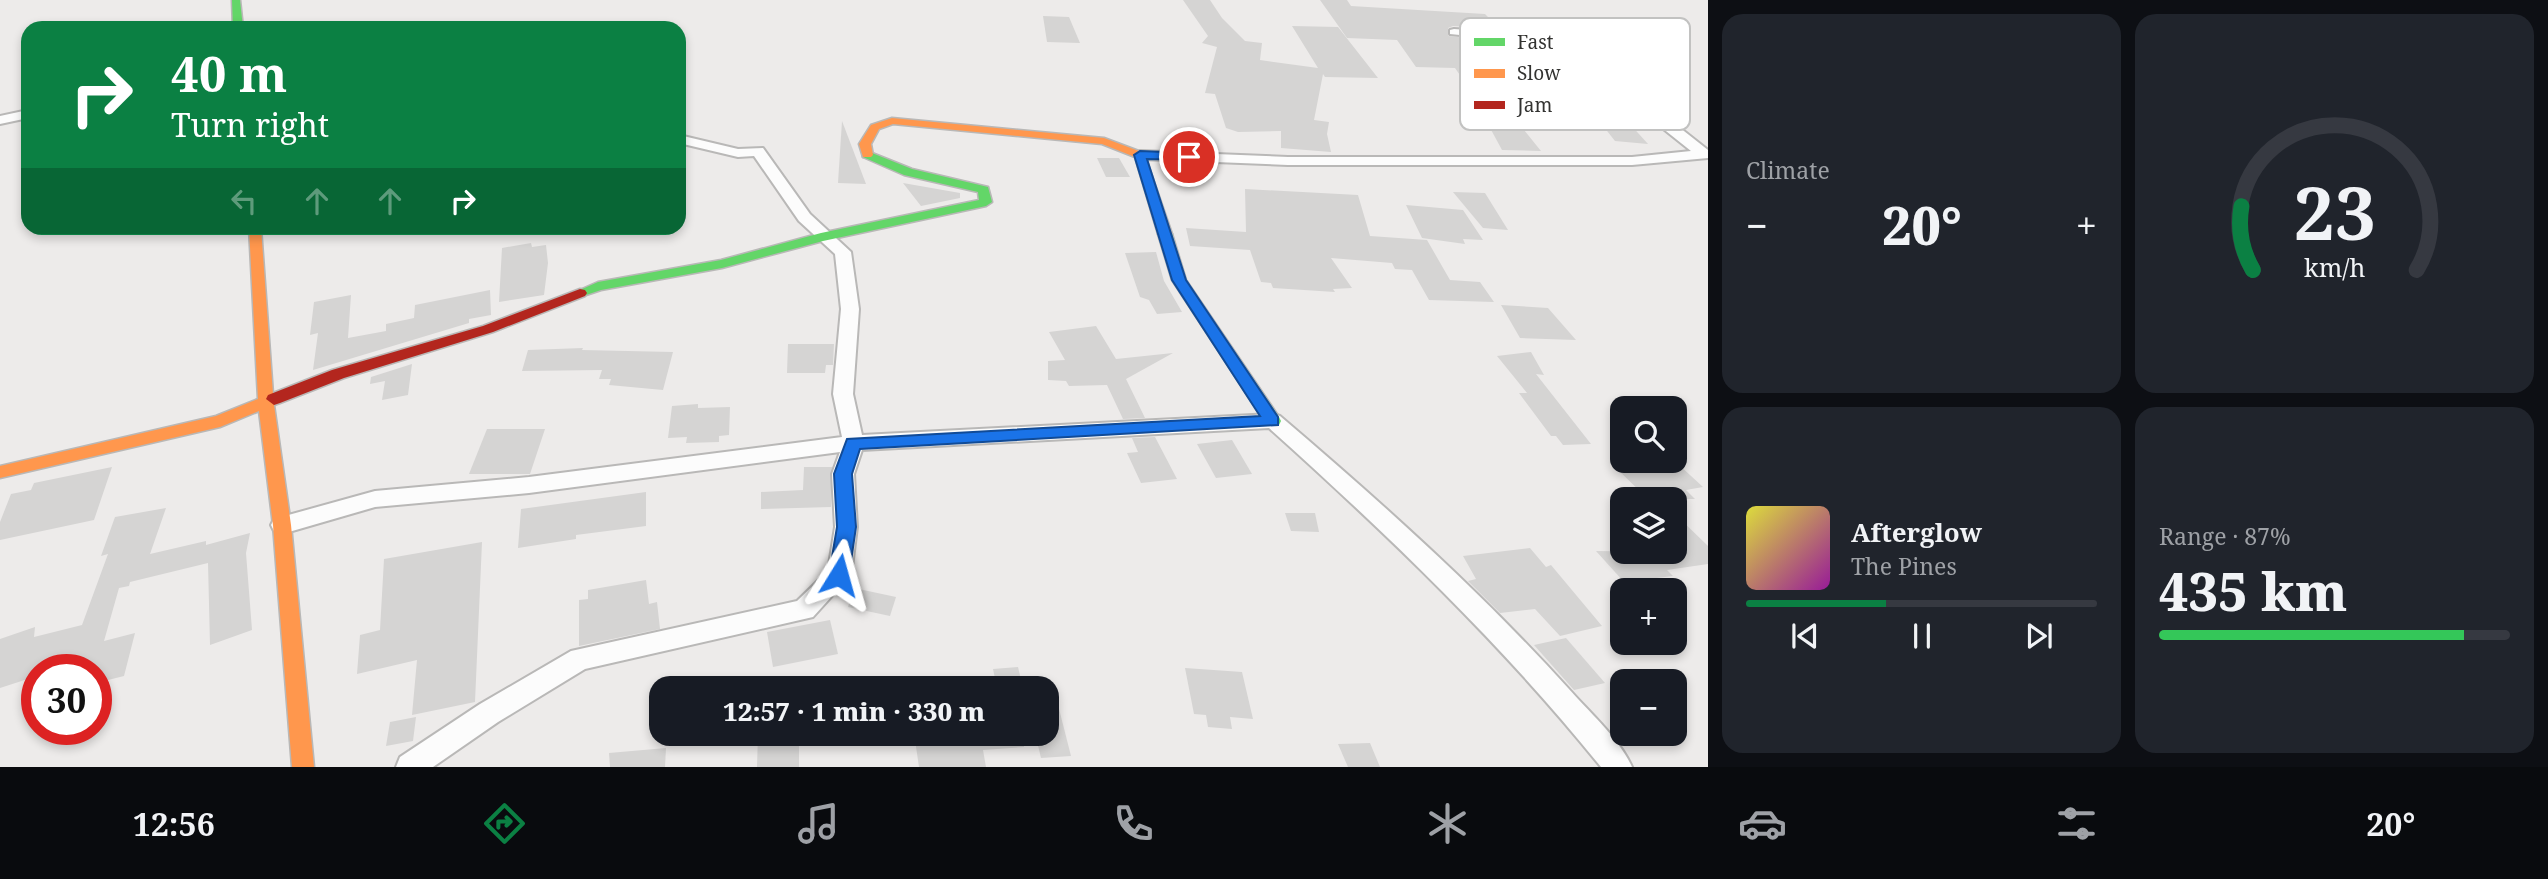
<!DOCTYPE html>
<html lang="en">
<head>
<meta charset="utf-8">
<style>
  :root { --surface:#171b24; --page:#20242c; --text:#f1f3f6; --muted:#9ea1a6; --line:#363941; --accent:#0b8043 }
  body { margin:0; font-family:"Noto Serif",serif; background:var(--page); color:var(--text); height:100vh; display:flex; flex-direction:column; font-size:26px; white-space:nowrap }
  * { box-sizing:border-box; margin:0 }
  p { font-size:23px; color:var(--muted) }
  .icon { flex:none; width:38px; height:38px; fill:none; stroke:currentColor; stroke-width:2; stroke-linecap:round; stroke-linejoin:round }
  .map { position:relative; flex:1; overflow:hidden }
  .details { display:flex; flex-direction:column; gap:14px; padding:14px; background:#0d0f14; width:840px }
  .details>* { flex:none }
  .top-card { position:absolute; left:21px; top:21px; width:665px; height:214px; border-radius:21px; box-shadow:0 4px 10px #0003; background:#0b8043; color:#fff; overflow:hidden }
  .fabs { position:absolute; left:1610px; top:396px; display:grid; gap:14px }
  .fabs a { display:grid; place-items:center; width:77px; height:77px; border-radius:14px; background:var(--surface); box-shadow:0 4px 10px #0003; font-size:35px }
  .speed { position:absolute; left:21px; top:654px; display:flex; gap:14px; font-size:35px; font-weight:700; text-align:center }
  .speed>* { display:grid; place-content:center; width:91px; height:91px; border-radius:50%; background:var(--surface); box-shadow:0 4px 10px #0003; line-height:1 }
  .speed .limit { border:10px solid #d22; background:#fff; color:#111 }
  .pin { position:absolute; display:grid; place-items:center; width:60px; height:60px; color:#fff; margin:-30px; border:4px solid #fff; border-radius:50%; box-shadow:0 2px 7px #0007 }
  .me { position:absolute; width:77px; margin:-38px; rotate:8deg; stroke-linejoin:round; filter:drop-shadow(0 0 5px #0008) }
  .turn { display:flex; align-items:center; gap:24px; height:147px; padding:0 35px; font-size:32px }
  .turn .icon { width:91px; height:91px; stroke-width:2.5 }
  .turn b { display:block; font-size:49px; line-height:60px }
  .lanes { display:flex; align-items:center; height:66px; padding:0 35px; background:#0003; justify-content:center; gap:35px; direction:ltr }
  .lanes .off { opacity:.35 }
  .big { font-size:52px; font-weight:800; line-height:1.1 }
  .details .widget { flex:1; display:flex; flex-direction:column; justify-content:center; gap:10px; min-width:0; padding:0 24px; border-radius:21px; background:var(--page) }
  .details .dial { align-items:center; gap:0 }
  .dial svg { height:182px; overflow:visible; fill:none; stroke:var(--line); stroke-width:7; stroke-linecap:round; text-anchor:middle }
  .dial text { fill:var(--text); stroke:none }
  .song { display:flex; align-items:center; gap:21px }
  .cover { width:84px; height:84px; border-radius:10px; background:linear-gradient(135deg,hsl(60 70% 55%),hsl(300 70% 35%)) }
  .played { height:7px; border-radius:4px; background:linear-gradient(90deg,var(--accent) 40%,var(--line) 40%) }
  .keys { display:flex; justify-content:space-around; direction:ltr }
  .heat { display:flex; justify-content:space-between; align-items:center; font-size:38px; direction:ltr }
  .charge { height:10px; border-radius:5px; background:linear-gradient(90deg,#34c759 87%,var(--line) 0) }
  .details .tiles { flex:1; display:grid; gap:14px; grid-template-columns:repeat(2,1fr) }
  .trip { position:absolute; left:649px; top:676px; width:410px; height:70px; border-radius:21px; background:var(--surface); box-shadow:0 4px 10px #0003; font-weight:800; line-height:70px; text-align:center }
  .tab-bar { display:flex; height:112px; justify-content:space-around; align-items:center; background:#090b0e; color:var(--muted) }
  .tab-bar .icon { width:49px; height:49px }
  .tab-bar .on { color:var(--accent) }
  .tab-bar b { font-size:32px; color:var(--text) }
  main { display:flex; flex:1; min-height:0 }
  .map>svg:first-child { display:block }
  .building { fill:#d5d4d3 }
  .lines { fill:none; stroke-linecap:round; stroke-linejoin:round }
  .street-casing { stroke:#b9b8b7; stroke-width:4 }
  .fast-casing { stroke:#b9b8b7; stroke-width:3 }
  .slow-casing { stroke:#b9b8b7; stroke-width:3 }
  .jam-casing { stroke:#b9b8b7; stroke-width:3 }
  .street { fill:#fcfcfc; fill-rule:evenodd }
  .fast { fill:#63d668; fill-rule:evenodd }
  .slow { fill:#ff974d; fill-rule:evenodd }
  .jam { fill:#b3261e; fill-rule:evenodd }
  .route { fill:#1a73e8; stroke:#114b97; stroke-width:2 }
  .key { fill:#fff; stroke:#c2c2c1; stroke-width:2 }
  .key-label { font-size:19px; fill:#333331 }
</style>
</head>
<body>
<main>
<div class="map">
<svg width="1708" height="767" viewBox="0 0 1708 767">
  <rect width="100%" height="100%" fill="#edebea"/>
  <!-- building -->
  <g class="building">
    <polygon points="1183,0 1210,0 1222,18 1245,41 1262,43 1260,60 1318,68 1292,26 1338,27 1378,78 1325,77 1323,74 1314,120 1329,122 1327,134 1331,152 1281,148 1281,131 1238,132 1226,128 1215,94 1205,93 1217,47 1202,43 1208,36"/>
    <polygon points="1320,0 1347,0 1351,6 1485,14 1500,29 1453,26 1448,28 1448,36 1514,43 1546,73 1562,96 1471,91 1455,68 1416,67 1397,40 1347,38"/>
    <polygon points="1043,16 1069,17 1080,43 1047,42"/>
    <polygon points="842,121 866,184 838,183"/>
    <polygon points="1600,122 1629,123 1648,144 1615,141"/>
    <polygon points="1492,125 1524,130 1541,151 1502,150 1489,126"/>
    <polygon points="1097,158 1119,158 1130,177 1106,177"/>
    <polygon points="903,183 960,193 960,198 921,206"/>
    <polygon points="1245,189 1358,195 1370,236 1427,240 1450,280 1480,282 1494,302 1429,300 1412,270 1395,269 1392,263 1331,258 1352,288 1333,289 1335,292 1273,288 1271,283 1261,282 1250,250 1190,246 1186,228 1246,232"/>
    <polygon points="1453,192 1485,193 1508,230 1483,228"/>
    <polygon points="1406,205 1463,210 1483,240 1463,239 1465,244 1422,238"/>
    <polygon points="531,243 532,247 546,245 548,263 544,295 499,302 502,248"/>
    <polygon points="1156,252 1164,281 1182,312 1157,314 1149,300 1140,297 1125,253"/>
    <polygon points="490,290 491,315 469,319 469,323 313,370 318,333 310,335 314,302 351,295 348,338 386,331 386,324 414,318 415,305"/>
    <polygon points="1501,305 1548,308 1576,340 1520,338"/>
    <polygon points="1096,326 1116,359 1173,353 1126,379 1145,418 1123,419 1107,385 1069,386 1066,381 1048,380 1048,361 1065,360 1049,332"/>
    <polygon points="788,344 834,344 833,365 826,365 825,373 787,373"/>
    <polygon points="583,348 582,350 673,352 663,390 609,385 611,379 599,379 602,370 522,371 528,350"/>
    <polygon points="1531,352 1544,375 1536,374 1591,444 1563,445 1556,436 1551,436 1519,393 1527,393 1497,356"/>
    <polygon points="412,364 408,395 382,400 385,381 370,384 371,377"/>
    <polygon points="698,404 698,408 730,407 729,435 719,436 719,442 686,443 687,437 668,438 672,406"/>
    <polygon points="487,429 545,429 530,474 469,474"/>
    <polygon points="1155,437 1177,479 1141,483 1127,453 1138,452 1132,438"/>
    <polygon points="1232,440 1252,474 1216,478 1197,444"/>
    <polygon points="1643,460 1654,460 1661,467 1678,464 1703,487 1686,490 1695,499 1648,499 1613,465"/>
    <polygon points="112,467 94,520 0,540 0,522 11,494 31,490 34,483"/>
    <polygon points="804,467 832,467 831,507 761,509 761,492 803,490"/>
    <polygon points="646,492 646,526 576,535 576,539 518,548 521,509"/>
    <polygon points="166,508 150,554 206,541 206,545 250,533 246,553 252,630 210,645 208,563 130,582 129,586 119,588 104,641 135,633 124,676 96,683 96,670 37,670 37,676 0,688 0,639 35,627 34,637 82,625 108,554 101,556 115,517"/>
    <polygon points="1285,513 1315,513 1319,532 1291,531"/>
    <polygon points="1675,514 1708,546 1708,564 1667,570 1673,576 1624,582 1596,551 1675,552"/>
    <polygon points="482,542 475,702 412,715 417,660 357,674 360,635 380,630 384,559"/>
    <polygon points="1530,548 1546,567 1551,565 1602,626 1560,636 1535,609 1500,613 1468,581 1476,579 1463,556"/>
    <polygon points="646,580 649,604 657,602 660,629 579,646 579,600 588,599 588,590"/>
    <polygon points="854,588 896,597 890,616 848,607"/>
    <polygon points="830,620 838,654 773,667 767,632"/>
    <polygon points="1566,638 1605,683 1574,690 1534,645"/>
    <polygon points="1018,667 1023,688 997,688 993,669"/>
    <polygon points="1185,668 1242,672 1253,719 1230,717 1232,729 1208,727 1206,715 1194,714"/>
    <polygon points="1053,685 1071,756 1041,758 1035,733 1046,733 1046,686"/>
    <polygon points="416,717 413,741 386,746 390,722"/>
    <polygon points="799,733 799,767 757,767 758,734"/>
    <polygon points="914,733 1023,733 1024,747 983,750 986,767 919,767"/>
    <polygon points="1370,743 1380,767 1348,767 1338,744"/>
    <polygon points="666,748 665,767 610,767 609,753"/>
  </g>
  <g class="lines">
    <defs>
      <g id="street">
        <path d="M 1454,29 C 1494,32 1588,32 1617,58 L 1610,69 L 1627,86 L 1708,150 L 1708,158 L 1632,165 L 1288,165 L 1140,159 L 1133,155 L 1140,151 L 1288,157 L 1632,157 L 1691,151 L 1617,92 L 1597,69 L 1604,59 L 1557,45 L 1450,34 L 1450,30 Z"/>
        <polygon points="28,110 28,118 0,124 0,116"/>
        <path d="M 679,135 L 738,149 L 763,148 L 810,214 L 851,252 L 859,309 L 853,394 L 862,435 L 1273,414 L 1280,416 C 1381,502 1479,590 1568,688 C 1589,712 1619,738 1632,767 L 1601,767 C 1501,643 1387,534 1269,428 L 862,450 L 854,474 L 857,527 L 851,575 L 813,617 L 585,669 L 498,722 L 433,767 L 396,767 L 400,757 L 480,704 L 571,651 L 797,601 L 828,571 L 835,527 L 832,474 L 840,452 L 529,493 L 375,507 L 282,534 L 274,531 L 271,525 L 274,519 L 375,491 L 529,477 L 842,437 L 833,394 L 841,309 L 835,254 L 799,221 L 754,156 L 738,157 L 679,143 Z"/>
      </g>
      <g id="fast">
        <polygon points="232,0 240,0 243,28 233,28"/>
        <polygon points="867,151 912,169 988,187 992,202 986,206 823,241 722,268 601,290 580,297 573,293 598,282 721,260 821,233 979,200 978,192 904,175 863,157 863,153"/>
        <polygon points="1165,230 1172,234 1186,280 1279,417 1281,421 1279,425 1267,425 1172,280 1158,234"/>
      </g>
      <g id="slow">
        <polygon points="892,118 1104,138 1144,153 1172,234 1165,238 1158,234 1135,157 1102,144 893,124 879,129 871,144 873,155 871,157 863,157 859,144 871,125"/>
        <polygon points="249,228 261,228 273,394 280,395 282,399 274,405 291,525 314,767 292,767 273,525 259,411 220,427 0,478 0,466 216,416 258,399"/>
      </g>
      <polygon id="jam" points="580,289 585,290 587,293 585,296 493,332 344,378 280,403 274,405 266,399 268,395 332,370 483,326"/>
    </defs>
    <!-- street casing -->
    <use href="#street" class="street-casing"/>
    <!-- fast casing -->
    <use href="#fast" class="fast-casing"/>
    <!-- slow casing -->
    <use href="#slow" class="slow-casing"/>
    <!-- jam casing -->
    <use href="#jam" class="jam-casing"/>
    <!-- street -->
    <use href="#street" class="street"/>
    <!-- fast -->
    <use href="#fast" class="fast"/>
    <!-- slow -->
    <use href="#slow" class="slow"/>
    <!-- jam -->
    <use href="#jam" class="jam"/>
  </g>
  <!-- route -->
  <polygon class="route" points="1140,151 1189,153 1195,157 1189,160 1147,159 1186,280 1278,417 1278,425 860,449 852,474 856,527 849,575 846,581 832,581 829,575 837,527 834,474 847,439 1260,416 1172,280 1134,155"/>
  <!-- legend -->
  <rect x="1460" y="18" width="230" height="112" rx="10" class="key"/>
  <rect x="1474" y="38" width="31" height="8" fill="#63d668"/>
  <rect x="1474" y="69" width="31" height="9" fill="#ff974d"/>
  <rect x="1474" y="101" width="31" height="8" fill="#b3261e"/>
  <g class="key-label">
    <text x="1517" y="49">Fast</text>
    <text x="1517" y="80">Slow</text>
    <text x="1517" y="112">Jam</text>
  </g>
</svg>
<div class="fabs">
<a><svg class="icon" aria-label="search" viewBox="0 0 24 24"><circle cx="10" cy="10" r="6"/><path d="M15 15l6 6"/></svg></a>
<a><svg class="icon" aria-label="layers" viewBox="0 0 24 24"><path d="M12 4l9 5-9 5-9-5zM3 14l9 5 9-5"/></svg></a>
<a>+</a>
<a>−</a>
</div>
<div class="speed"><div class="limit">30</div></div>
<div class="pin" style="left:1189px;top:157px;background:#d93025"><svg class="icon" aria-label="arrive" viewBox="0 0 24 24"><path d="M6 21V4h12l-3 4 3 4H6"/></svg></div>
<svg class="me" style="left:839px;top:575px" viewBox="-20 -20 40 40"><path d="M0-17L14 15 0 8-14 15z" fill="#1a73e8" stroke="#fff" stroke-width="4"/></svg>
<div class="trip">12:57 · 1 min · 330 m</div>
<div class="top-card">
<div class="turn"><svg class="icon" aria-label="right" viewBox="0 0 24 24"><path d="M7 20v-9h11M14 6l5 5-5 5"/></svg><div><b>40 m</b>Turn right</div></div>
<div class="lanes"><svg class="icon off" aria-label="left" viewBox="0 0 24 24"><path d="M17 20v-9H6M10 6l-5 5 5 5"/></svg><svg class="icon off" aria-label="ahead" viewBox="0 0 24 24"><path d="M12 20V5M6 11l6-6 6 6"/></svg><svg class="icon off" aria-label="ahead" viewBox="0 0 24 24"><path d="M12 20V5M6 11l6-6 6 6"/></svg><svg class="icon" aria-label="right" viewBox="0 0 24 24"><path d="M7 20v-9h11M14 6l5 5-5 5"/></svg></div>
</div>
</div>
<section class="details">
<div class="tiles">
<div class="widget"><p>Climate</p>
<div class="heat"><a>−</a><b class="big">20°</b><a>+</a></div>
</div>
<div class="widget dial"><svg viewBox="0 0 100 80">
<path d="M14 69A42 42 0 1 1 86 69"/>
<path d="M14 69A42 42 0 0 1 9 41" stroke="#0b8043"/>
<text x="50" y="56" font-size="32" font-weight="700">23</text>
<text x="50" y="72" font-size="11">km/h</text>
</svg></div>
<div class="widget">
<div class="song"><i class="cover"></i><div><b>Afterglow</b><p>The Pines</p></div></div>
<div class="played"></div>
<div class="keys"><svg class="icon" aria-label="previous" viewBox="0 0 24 24"><path d="M18 5L8 12l10 7zM5 5v14"/></svg><svg class="icon" aria-label="pause" viewBox="0 0 24 24"><path d="M8 5v14M16 5v14"/></svg><svg class="icon" aria-label="next" viewBox="0 0 24 24"><path d="M6 5l10 7-10 7zM19 5v14"/></svg></div>
</div>
<div class="widget"><p>Range · 87%</p><b class="big">435 km</b><div class="charge"></div></div>
</div>
</section>
</main>
<nav class="tab-bar">
<b>12:56</b>
<svg class="icon on" aria-label="directions" viewBox="0 0 24 24"><path d="M12 3l9 9-9 9-9-9zM9 14v-3h6M13 9l2 2-2 2"/></svg>
<svg class="icon" aria-label="music" viewBox="0 0 24 24"><path d="M9 18V5l10-2v13"/><circle cx="6" cy="18" r="3"/><circle cx="16" cy="16" r="3"/></svg>
<svg class="icon" aria-label="phone" viewBox="0 0 24 24"><path d="M5 4h4l2 5-3 2q2 4 5 5l2-3 5 2v4C11 20 4 13 5 4z"/></svg>
<svg class="icon" aria-label="climate" viewBox="0 0 24 24"><path d="M12 3v18M4 7l16 10M4 17L20 7"/></svg>
<svg class="icon" aria-label="car" viewBox="0 0 24 24"><path d="M5 17H2v-5l4-1 3-4h7l3 4 3 1v5h-3M9 17h6M6 11h13"/><circle cx="7" cy="17" r="2"/><circle cx="17" cy="17" r="2"/></svg>
<svg class="icon" aria-label="filters" viewBox="0 0 24 24"><path d="M4 7h16M4 17h16"/><circle cx="9" cy="7" r="2"/><circle cx="15" cy="17" r="2"/></svg>
<b>20°</b>
</nav>
</body>
</html>
